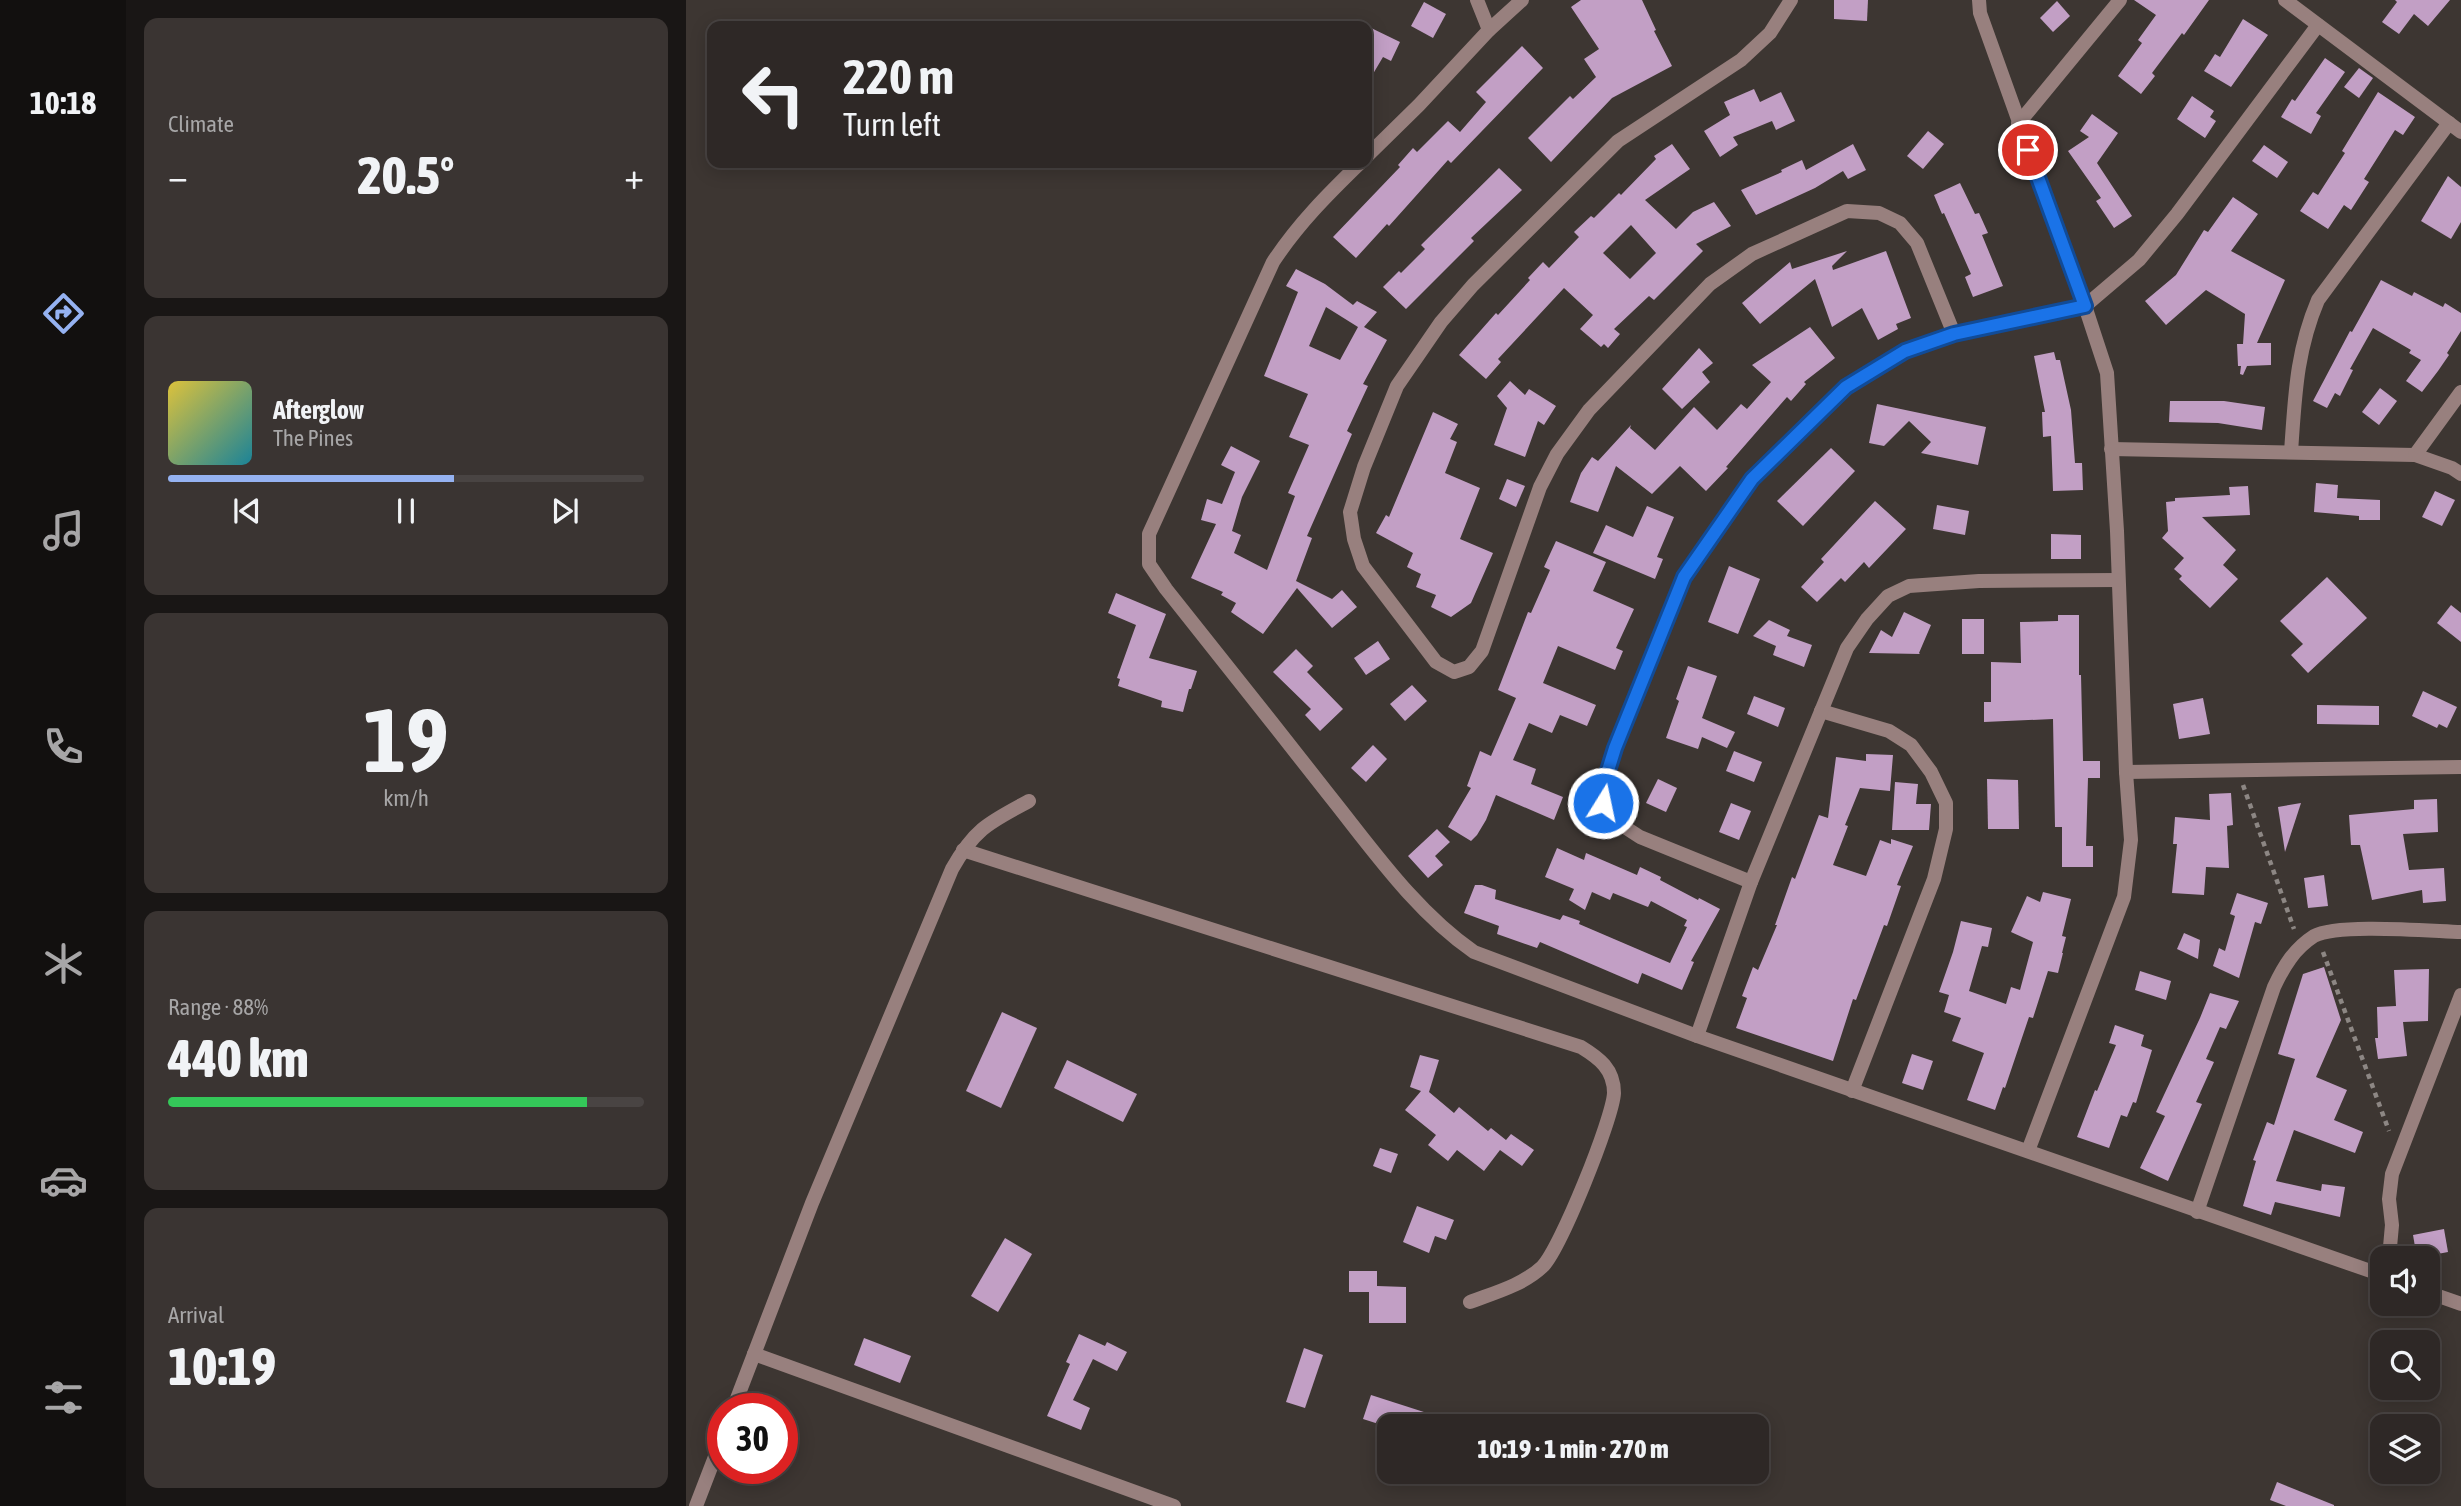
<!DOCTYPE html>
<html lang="en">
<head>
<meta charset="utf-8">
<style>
  :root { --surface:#2e2826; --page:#3a3432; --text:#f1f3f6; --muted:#a7a6a7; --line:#494443; --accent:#95b2f1 }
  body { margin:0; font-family:"Asap Condensed",sans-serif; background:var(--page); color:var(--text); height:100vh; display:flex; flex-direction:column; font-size:26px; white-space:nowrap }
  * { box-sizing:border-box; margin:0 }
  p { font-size:23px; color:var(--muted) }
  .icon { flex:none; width:38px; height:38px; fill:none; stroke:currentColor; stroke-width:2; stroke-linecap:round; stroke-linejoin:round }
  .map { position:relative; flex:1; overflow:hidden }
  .panel { display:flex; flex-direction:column; gap:18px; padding:18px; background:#191615; width:560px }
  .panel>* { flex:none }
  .top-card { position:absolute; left:21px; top:21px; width:665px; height:147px; border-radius:14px; box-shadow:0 4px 18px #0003,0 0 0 2px var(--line); background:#2e2826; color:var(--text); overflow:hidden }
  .tools { position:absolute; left:1684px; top:1246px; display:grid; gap:14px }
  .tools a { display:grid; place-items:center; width:70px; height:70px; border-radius:14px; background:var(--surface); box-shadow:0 4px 18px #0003,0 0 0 2px var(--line); font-size:35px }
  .speed { position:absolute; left:21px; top:1393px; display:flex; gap:14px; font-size:35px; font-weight:700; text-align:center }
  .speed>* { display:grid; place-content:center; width:91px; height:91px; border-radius:50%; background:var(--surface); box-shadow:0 4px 18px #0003,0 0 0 2px var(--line); line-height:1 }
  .speed .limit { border:10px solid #d22; background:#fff; color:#111 }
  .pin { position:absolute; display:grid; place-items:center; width:60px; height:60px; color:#fff; margin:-30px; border:4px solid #fff; border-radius:50%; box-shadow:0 2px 7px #0007 }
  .me { position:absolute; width:77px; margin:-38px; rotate:10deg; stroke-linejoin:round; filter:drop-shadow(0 0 5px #0008) }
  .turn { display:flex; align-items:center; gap:24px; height:147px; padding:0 21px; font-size:32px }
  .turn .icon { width:91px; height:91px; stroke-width:2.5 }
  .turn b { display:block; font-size:49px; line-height:60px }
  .big { font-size:52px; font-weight:800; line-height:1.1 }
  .panel .widget { flex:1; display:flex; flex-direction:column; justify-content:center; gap:10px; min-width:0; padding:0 24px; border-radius:14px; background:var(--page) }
  .panel .dial { align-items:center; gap:0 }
  .dial b { font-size:91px; line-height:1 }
  .song { display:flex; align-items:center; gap:21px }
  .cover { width:84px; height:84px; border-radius:10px; background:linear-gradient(135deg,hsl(50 70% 55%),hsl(190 70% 35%)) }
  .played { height:7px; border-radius:4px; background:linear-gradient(90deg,var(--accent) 60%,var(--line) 60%) }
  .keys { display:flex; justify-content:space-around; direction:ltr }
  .heat { display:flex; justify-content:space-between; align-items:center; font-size:38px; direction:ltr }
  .charge { height:10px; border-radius:5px; background:linear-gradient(90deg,#34c759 88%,var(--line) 0) }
  .trip { position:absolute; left:691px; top:1414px; width:392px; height:70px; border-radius:14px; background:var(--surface); box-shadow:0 4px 18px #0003,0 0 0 2px var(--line); font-weight:800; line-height:70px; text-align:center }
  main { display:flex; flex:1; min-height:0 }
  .dock { display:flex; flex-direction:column; width:126px; justify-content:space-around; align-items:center; background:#12100f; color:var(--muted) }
  .dock .icon { width:49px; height:49px }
  .dock .selected { color:var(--accent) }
  .dock b { font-size:32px; color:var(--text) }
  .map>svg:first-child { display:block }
  .building { fill:#c29fc5; fill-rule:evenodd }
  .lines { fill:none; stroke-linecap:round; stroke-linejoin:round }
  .path { stroke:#8d8784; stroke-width:4.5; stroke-dasharray:5 5; stroke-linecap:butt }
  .street { stroke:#98807e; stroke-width:14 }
  .route-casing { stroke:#114b97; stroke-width:18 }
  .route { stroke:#1a73e8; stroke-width:12 }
</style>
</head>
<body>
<main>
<nav class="dock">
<b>10:18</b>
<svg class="icon selected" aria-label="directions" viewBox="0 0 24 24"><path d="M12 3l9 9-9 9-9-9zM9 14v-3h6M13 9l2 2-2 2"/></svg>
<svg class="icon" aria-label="music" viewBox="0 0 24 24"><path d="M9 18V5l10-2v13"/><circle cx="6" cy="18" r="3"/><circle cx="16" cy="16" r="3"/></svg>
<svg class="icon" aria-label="phone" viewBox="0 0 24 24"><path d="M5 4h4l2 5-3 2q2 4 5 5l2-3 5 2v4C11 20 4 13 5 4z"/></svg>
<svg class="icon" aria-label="climate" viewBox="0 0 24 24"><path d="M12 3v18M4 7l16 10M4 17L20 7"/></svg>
<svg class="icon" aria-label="car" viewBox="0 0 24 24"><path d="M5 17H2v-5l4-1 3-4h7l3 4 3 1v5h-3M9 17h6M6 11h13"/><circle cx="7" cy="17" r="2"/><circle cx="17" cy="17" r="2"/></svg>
<svg class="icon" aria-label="filters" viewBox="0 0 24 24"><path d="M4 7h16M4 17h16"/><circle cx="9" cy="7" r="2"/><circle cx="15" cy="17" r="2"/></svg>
</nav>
<section class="panel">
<div class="widget"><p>Climate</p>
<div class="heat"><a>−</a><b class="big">20.5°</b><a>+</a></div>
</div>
<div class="widget">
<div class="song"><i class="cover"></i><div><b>Afterglow</b><p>The Pines</p></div></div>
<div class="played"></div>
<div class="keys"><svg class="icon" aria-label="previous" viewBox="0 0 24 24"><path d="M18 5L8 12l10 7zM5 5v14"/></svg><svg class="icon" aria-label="pause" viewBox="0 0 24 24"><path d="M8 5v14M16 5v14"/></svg><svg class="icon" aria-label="next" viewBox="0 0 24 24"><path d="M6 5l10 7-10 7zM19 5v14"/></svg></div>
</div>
<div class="widget dial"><b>19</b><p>km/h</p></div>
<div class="widget"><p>Range · 88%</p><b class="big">440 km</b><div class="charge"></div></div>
<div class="widget"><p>Arrival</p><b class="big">10:19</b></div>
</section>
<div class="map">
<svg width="1775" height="1506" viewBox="0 0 1775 1506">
  <rect width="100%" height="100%" fill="#3d3632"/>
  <!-- building -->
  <g class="building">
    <polygon points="895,0 956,0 970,30 968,31 986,66 926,98 865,162 842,138 884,96 887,99 910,77 898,59 913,49 885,7"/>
    <polygon points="1148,0 1182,0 1181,21 1148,19"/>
    <polygon points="1448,0 1523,0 1498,35 1496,33 1466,73 1469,76 1455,94 1432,76 1456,43 1452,40 1470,15"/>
    <polygon points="1709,0 1764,0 1742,26 1728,14 1713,34 1696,22 1711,2"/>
    <polygon points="1371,1 1384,16 1367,32 1354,18"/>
    <polygon points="738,2 760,14 747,38 725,26"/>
    <polygon points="1557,19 1582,35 1545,87 1518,71 1529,54 1534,57"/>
    <polygon points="681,26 714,42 705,61 697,57 681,84"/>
    <polygon points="836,46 857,68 765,163 762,160 703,226 701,224 670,258 647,237 714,167 712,165 727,148 731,152 762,121 774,132 800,102 790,92"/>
    <polygon points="1639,58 1659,72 1630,113 1635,116 1625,134 1595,117 1606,99 1609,101"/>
    <polygon points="1673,68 1687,78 1673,98 1658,87"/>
    <polygon points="1068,89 1074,102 1095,92 1109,121 1090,130 1086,121 1047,137 1052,145 1034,157 1018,131 1044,115 1038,102"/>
    <polygon points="1692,92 1729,117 1717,135 1709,130 1678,179 1683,182 1665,210 1658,205 1642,229 1614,211 1627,192 1632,195 1659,153 1656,151"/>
    <polygon points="1506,96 1528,111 1524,117 1530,121 1519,138 1491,119"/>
    <polygon points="1406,114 1432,133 1411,163 1446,216 1428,228 1410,201 1415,198 1382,151 1403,137 1394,131"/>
    <polygon points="1242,131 1258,144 1237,169 1221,156"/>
    <path d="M 986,144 L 1004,169 L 959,200 L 990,229 L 1007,212 L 1028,202 L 1045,226 L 1010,244 L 1017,251 L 968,300 L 963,296 L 928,329 L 934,334 L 922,348 L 918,344 L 915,347 L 894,329 L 907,315 L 878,288 L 812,359 L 815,362 L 800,379 L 773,355 L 810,313 L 812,315 L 844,280 L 842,278 L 857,262 L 863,268 L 893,237 L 888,232 L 905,216 L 908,218 L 933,193 L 935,195 L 970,159 L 968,156 ZM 945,225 L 970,253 L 944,279 L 917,253 Z"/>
    <polygon points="1167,144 1180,170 1162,179 1157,171 1129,188 1070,215 1055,190 1096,172 1095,170 1116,160 1120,170"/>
    <polygon points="1578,145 1602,162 1591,178 1566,161"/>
    <polygon points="813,168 836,190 785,238 788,241 720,309 697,287 713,271 715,273 739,249 735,245"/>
    <polygon points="1762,176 1775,187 1775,222 1765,239 1735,221"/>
    <polygon points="1274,183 1289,214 1293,213 1302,233 1296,235 1317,286 1287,297 1279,277 1285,274 1258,213 1256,214 1248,195"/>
    <polygon points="1547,197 1572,214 1545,251 1599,280 1571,343 1585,343 1585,365 1561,366 1557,375 1554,374 1555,366 1552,366 1551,344 1557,344 1559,314 1520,290 1480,325 1459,301 1490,275 1518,230 1522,232"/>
    <polygon points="1161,251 1146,266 1147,270 1200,251 1225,318 1210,324 1212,329 1192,340 1176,308 1146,327 1129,279 1074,324 1056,303 1104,262 1106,269"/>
    <path d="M 610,269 L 639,284 L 667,305 L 671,301 L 691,312 L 678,327 L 701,340 L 677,384 L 682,386 L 661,431 L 666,434 L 621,536 L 626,538 L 610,581 L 646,599 L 656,590 L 671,607 L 646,628 L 611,588 L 577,634 L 545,612 L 550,603 L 535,595 L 537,592 L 505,578 L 530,524 L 515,520 L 521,499 L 536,504 L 549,472 L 535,465 L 545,446 L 574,461 L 556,497 L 546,531 L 555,535 L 548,553 L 581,570 L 609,496 L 602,493 L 623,445 L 603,437 L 622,394 L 578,376 L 612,292 L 600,286 ZM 640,307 L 672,327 L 654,360 L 623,346 Z"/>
    <polygon points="1695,280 1726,296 1728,292 1757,307 1759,303 1775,313 1775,331 1761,353 1763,355 1752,371 1736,392 1720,381 1735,360 1723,353 1725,350 1687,328 1664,369 1667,370 1654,396 1649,393 1641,408 1627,401 1664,331 1666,332"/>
    <polygon points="1124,327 1149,358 1118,382 1120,384 1105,401 1101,397 1040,467 1042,468 1020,491 994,466 966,494 930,466 912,512 884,502 895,473 906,457 912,461 945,425 944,428 969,450 1008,407 1031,430 1055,404 1061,409 1085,382 1066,365"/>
    <polygon points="1013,348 1027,363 1016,372 1024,382 996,409 976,389"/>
    <polygon points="1368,352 1370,360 1374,360 1385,410 1389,463 1396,463 1397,490 1367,491 1365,436 1357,437 1356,412 1359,412 1348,356"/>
    <polygon points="824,381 839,395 843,389 870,406 858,425 852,421 839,457 808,445 821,408 811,396"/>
    <polygon points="1694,388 1711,401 1693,425 1676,412"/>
    <polygon points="1484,401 1538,401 1579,407 1576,430 1532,423 1483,422"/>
    <polygon points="1191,404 1300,427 1292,465 1235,453 1245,442 1223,421 1198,446 1183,443"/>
    <polygon points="747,412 772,424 764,439 771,442 759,473 794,488 774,539 807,553 785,603 765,617 745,607 750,595 730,587 735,574 721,567 727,553 690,533 700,515 703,517"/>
    <polygon points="1145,448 1169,471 1117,526 1091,501"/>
    <polygon points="821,479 839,486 830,507 813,499"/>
    <polygon points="1630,483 1652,485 1651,498 1694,500 1694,520 1673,520 1673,516 1628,512"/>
    <polygon points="1562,486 1564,515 1516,517 1550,550 1537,565 1552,579 1524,608 1493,579 1496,576 1488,569 1498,558 1476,538 1482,531 1480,502 1489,501 1489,498 1544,495 1543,487"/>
    <polygon points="1749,491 1769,500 1756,526 1736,517"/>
    <polygon points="1189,501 1220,529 1183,568 1178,562 1159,582 1155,578 1131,602 1115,587 1138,562 1135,559"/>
    <polygon points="1251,505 1283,511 1279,535 1247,529"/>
    <polygon points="961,506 988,517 971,557 977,559 969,579 907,553 920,525 947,537"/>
    <polygon points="1365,534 1395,535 1395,559 1365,559"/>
    <polygon points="870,541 920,562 907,591 948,609 930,648 937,651 929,670 872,646 857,683 910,705 901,726 874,715 866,733 843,723 827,760 850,769 845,784 877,797 868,820 810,795 800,820 791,835 785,841 762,827 785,788 781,786 794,751 805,756 830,698 812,690 842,612 845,613 864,570 858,567"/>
    <polygon points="1043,566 1074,579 1052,634 1022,622"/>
    <polygon points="1641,577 1681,618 1622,673 1605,655 1617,644 1594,621"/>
    <polygon points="430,593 480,614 463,658 511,671 505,689 503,689 497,712 475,707 476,701 432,686 434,679 431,678 450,625 422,613"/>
    <polygon points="1765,605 1775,613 1775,642 1751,623"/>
    <polygon points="1218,612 1245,625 1233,653 1234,654 1183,653 1195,630 1206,637"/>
    <polygon points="1372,615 1393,615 1393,675 1395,675 1397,761 1414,761 1414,778 1402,778 1400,846 1407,846 1407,867 1376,867 1376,827 1369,827 1367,719 1298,722 1298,702 1305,702 1305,662 1335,663 1334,622 1372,621"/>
    <rect x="1276" y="619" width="22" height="35"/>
    <polygon points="1083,620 1104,630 1101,636 1126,645 1118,667 1087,655 1090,646 1067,636"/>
    <polygon points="692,641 704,659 680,675 668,658"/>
    <polygon points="610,649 627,666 621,672 657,709 634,731 619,715 625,709 587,672"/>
    <polygon points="1002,666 1031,676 1016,718 1049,732 1041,748 1016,737 1012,749 980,738 993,701 990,699"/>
    <polygon points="726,685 741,701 719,721 704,704"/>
    <polygon points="1737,691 1771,707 1761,728 1753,724 1751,728 1726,716"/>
    <polygon points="1068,696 1099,708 1092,727 1061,714"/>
    <polygon points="1517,698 1524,734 1493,739 1487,704"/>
    <polygon points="1631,705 1693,706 1693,725 1631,724"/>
    <polygon points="687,745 701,759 680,782 665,768"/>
    <polygon points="1048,751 1076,762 1068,782 1040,771"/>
    <polygon points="1180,754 1207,755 1204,791 1174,788 1159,825 1162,826 1147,865 1180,876 1194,840 1205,844 1205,839 1227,846 1211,885 1215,886 1201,926 1198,925 1170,1000 1167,999 1147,1061 1050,1028 1061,998 1056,996 1067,967 1072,970 1091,925 1089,925 1106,877 1109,879 1133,815 1142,818 1150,757 1180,761"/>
    <polygon points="972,779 991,788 980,812 960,803"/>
    <polygon points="1301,779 1332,780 1333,829 1302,829"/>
    <polygon points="1209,782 1232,784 1230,804 1245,804 1243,830 1206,830"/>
    <polygon points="1545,793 1547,825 1541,826 1543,868 1520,867 1518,895 1486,893 1491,844 1487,844 1489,817 1524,820 1523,794"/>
    <polygon points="1751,799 1752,832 1717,834 1723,870 1758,868 1760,901 1737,903 1736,890 1686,900 1674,845 1665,845 1663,815 1728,809 1728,800"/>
    <polygon points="1045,803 1065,811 1053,840 1033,832"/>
    <polygon points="1615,803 1599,852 1592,807"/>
    <polygon points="751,829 764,842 749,856 757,865 742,878 722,856"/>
    <polygon points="871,848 898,860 900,853 951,875 954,867 975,877 974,880 1012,900 1013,898 1034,909 1005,961 1008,962 996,990 956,973 952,984 854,942 851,948 811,934 813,926 778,913 789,885 796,885 810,890 809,899 874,920 877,915 894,921 893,924 984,963 1001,927 998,926 1001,920 965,901 962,907 927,893 924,900 906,892 899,910 883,900 888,889 859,877"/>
    <polygon points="1638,875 1642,906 1622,908 1618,878"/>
    <polygon points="1357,892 1385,899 1376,936 1380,937 1376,953 1377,953 1372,973 1362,971 1347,1018 1343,1017 1319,1088 1317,1087 1309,1110 1281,1100 1298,1053 1266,1041 1275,1018 1258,1012 1263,995 1253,992 1267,952 1275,921 1306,928 1302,947 1296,946 1283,991 1320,1004 1325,987 1334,990 1347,942 1325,932 1341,896 1354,902"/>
    <polygon points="1551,893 1582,903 1575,924 1569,922 1553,978 1527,966 1533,948 1539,951 1549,916 1544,914"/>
    <polygon points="1498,933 1514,940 1512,959 1491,949"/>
    <polygon points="1638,967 1655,1020 1630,1077 1661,1090 1648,1120 1677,1132 1669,1153 1608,1130 1590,1181 1635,1191 1636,1184 1659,1187 1654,1217 1589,1202 1585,1215 1557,1206 1570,1161 1567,1160 1581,1122 1588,1125 1609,1059 1592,1054 1617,974"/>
    <polygon points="1743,969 1742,1021 1717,1022 1721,1056 1692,1059 1689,1038 1692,1038 1691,1007 1710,1006 1708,970"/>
    <polygon points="1454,971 1485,981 1480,1000 1449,990"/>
    <polygon points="1524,993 1553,1001 1540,1029 1534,1027 1520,1059 1528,1062 1510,1102 1516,1104 1482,1181 1454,1168 1479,1116 1470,1112 1514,1018"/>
    <polygon points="316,1012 351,1028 315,1108 280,1091"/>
    <polygon points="1429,1025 1458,1035 1455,1046 1466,1050 1450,1103 1447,1102 1441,1117 1435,1115 1423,1148 1391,1137 1409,1090 1411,1091 1430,1045 1423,1043"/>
    <polygon points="1226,1054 1247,1061 1237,1090 1216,1083"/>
    <polygon points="734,1055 753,1060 743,1092 768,1113 773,1107 802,1131 805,1128 820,1140 825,1134 848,1150 836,1166 814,1150 798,1171 771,1150 762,1161 742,1145 750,1135 719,1110 735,1091 724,1087"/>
    <polygon points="381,1060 451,1094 437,1122 368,1088"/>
    <polygon points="694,1148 712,1154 705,1173 687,1166"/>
    <polygon points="731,1206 768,1220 760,1240 749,1236 743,1253 717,1242"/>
    <polygon points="1758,1229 1762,1252 1731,1258 1727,1235"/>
    <polygon points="319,1238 346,1254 312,1312 285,1296"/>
    <polygon points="663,1271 691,1271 691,1286 720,1287 720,1323 683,1323 683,1292 663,1292"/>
    <polygon points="393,1334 419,1346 421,1342 441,1352 431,1371 407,1359 387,1400 404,1408 395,1430 361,1416 384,1364 380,1362"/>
    <polygon points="178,1338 225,1356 214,1383 168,1365"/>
    <polygon points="618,1348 637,1355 619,1408 600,1402"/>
    <polygon points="685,1395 769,1422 769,1426 699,1426 677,1419"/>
    <polygon points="1591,1482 1648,1505 1648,1506 1600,1506 1584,1500"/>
  </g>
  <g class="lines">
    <!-- path -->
    <g class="path">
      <polyline points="1557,785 1608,929"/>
      <polyline points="1637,952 1703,1131"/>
    </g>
    <!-- street -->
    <g class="street">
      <polyline points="791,0 803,30"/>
      <polyline points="1105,0 1084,33 1055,60 932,141 787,285 755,322 711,386 678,467 664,512 668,539 677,566 750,662 768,672 783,667 796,651 854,487 871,454 903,410 1024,284 1066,254 1161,211 1193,213 1214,223 1231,243 1268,334"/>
      <polyline points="1293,0 1294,13 1399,306 1421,373 1431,531 1440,772 1445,840 1438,897 1342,1151"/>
      <polyline points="1599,0 1775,132"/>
      <polyline points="1332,124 1434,0"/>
      <polyline points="681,156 733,105 803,30 836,0"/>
      <path d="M 674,163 C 642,194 612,224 587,262 L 463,534 L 463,564 L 480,589 C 535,658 589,726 643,795 C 687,850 729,911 788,952 L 1011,1036 L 1696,1275"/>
      <polyline points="1425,449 1729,455 1766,468 1775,474"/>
      <path d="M 1605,452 C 1609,397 1610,352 1632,300 L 1763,123"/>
      <polyline points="1729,455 1775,392"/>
      <polyline points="1135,711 1203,731 1225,745 1245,772 1260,803 1260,829 1248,879 1166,1091"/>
      <polyline points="1440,772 1775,767"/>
      <path d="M 277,850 L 895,1047 C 913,1058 928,1069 928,1093 C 927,1118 874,1250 856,1267 C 837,1285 808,1293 784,1302"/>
      <polyline points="1065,882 954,837 931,822 917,803 921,777 929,748 998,577 1066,479 1161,388 1219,351 1268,334 1399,306 1453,260 1491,214 1632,25"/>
      <polyline points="1011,1036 1065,882 1161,648 1181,619 1202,596 1223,586 1293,581 1432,580"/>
      <path d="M 1511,1212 L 1588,987 C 1598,966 1608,949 1628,936 C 1651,923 1744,931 1775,932"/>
      <polyline points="1703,1258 1706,1225 1703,1199 1706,1174 1775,995"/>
      <polyline points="1741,1292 1775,1304"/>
      <polyline points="68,1354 488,1506"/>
      <path d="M 47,1409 L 126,1203 L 266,869 C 289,828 304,822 343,801"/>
      <polyline points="10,1506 37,1436"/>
    </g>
  </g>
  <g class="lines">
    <defs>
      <polyline id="route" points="917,803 920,777 929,748 998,577 1066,479 1160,387 1219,351 1268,334 1399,306 1342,150"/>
    </defs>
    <!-- route casing -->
    <use href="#route" class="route-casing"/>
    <!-- route -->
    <use href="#route" class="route"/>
  </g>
</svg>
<div class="tools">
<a><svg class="icon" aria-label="sound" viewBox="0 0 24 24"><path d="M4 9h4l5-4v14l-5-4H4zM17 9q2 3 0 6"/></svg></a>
<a><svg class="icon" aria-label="search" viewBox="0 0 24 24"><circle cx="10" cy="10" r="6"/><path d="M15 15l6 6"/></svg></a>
<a><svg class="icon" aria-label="layers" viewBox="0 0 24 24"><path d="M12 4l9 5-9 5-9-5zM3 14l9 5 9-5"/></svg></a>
</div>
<div class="speed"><div class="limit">30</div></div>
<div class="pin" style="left:1342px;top:150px;background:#d93025"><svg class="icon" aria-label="arrive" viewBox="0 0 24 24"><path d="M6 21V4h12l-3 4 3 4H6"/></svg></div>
<svg class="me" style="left:917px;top:803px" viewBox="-20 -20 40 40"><circle r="17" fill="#1a73e8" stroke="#fff" stroke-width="3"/><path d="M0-11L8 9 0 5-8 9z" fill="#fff"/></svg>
<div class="trip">10:19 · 1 min · 270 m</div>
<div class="top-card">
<div class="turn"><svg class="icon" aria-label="left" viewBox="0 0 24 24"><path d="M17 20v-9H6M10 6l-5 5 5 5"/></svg><div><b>220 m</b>Turn left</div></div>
</div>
</div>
</main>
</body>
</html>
